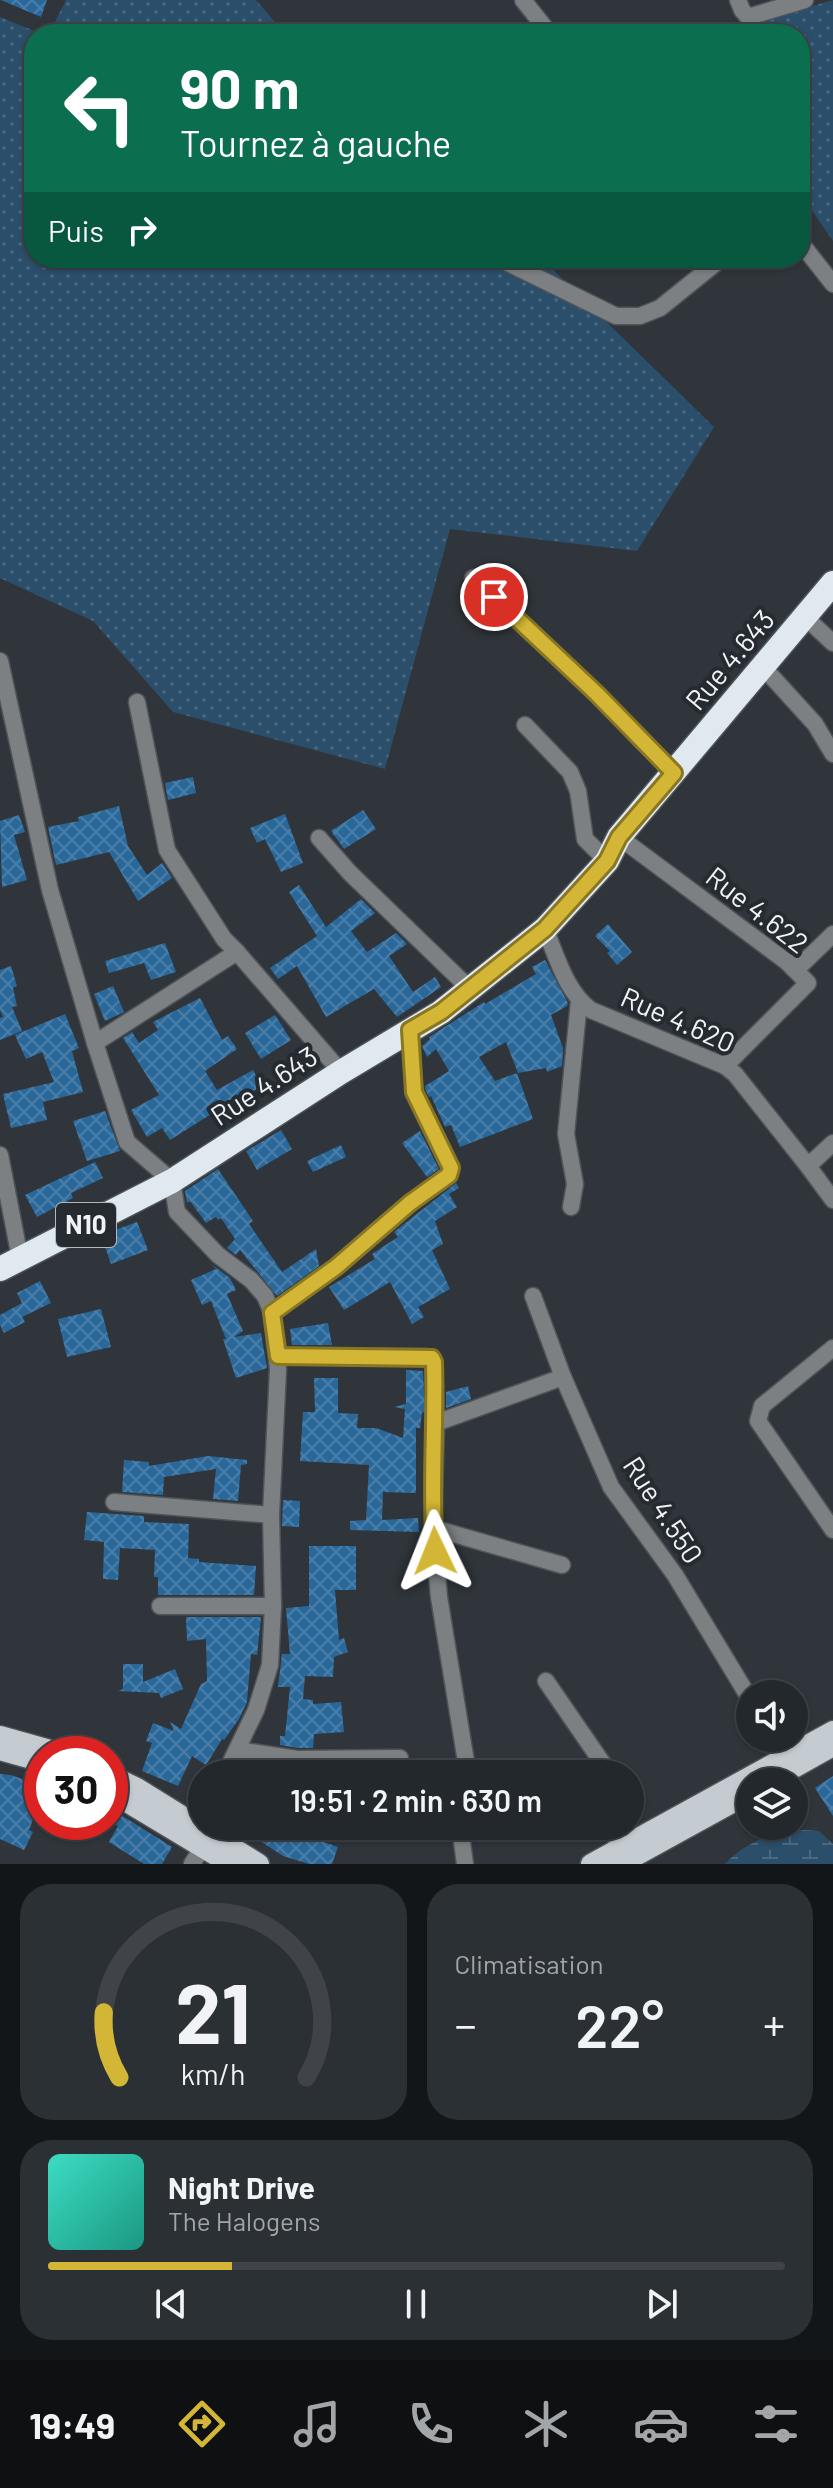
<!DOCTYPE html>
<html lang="fr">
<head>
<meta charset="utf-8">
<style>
  :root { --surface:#23282c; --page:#2b3034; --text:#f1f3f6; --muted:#a3a6a9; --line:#404448; --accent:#d3b635 }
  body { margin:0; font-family:Barlow,sans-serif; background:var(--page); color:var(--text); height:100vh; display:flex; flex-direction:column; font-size:30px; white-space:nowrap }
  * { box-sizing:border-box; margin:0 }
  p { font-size:26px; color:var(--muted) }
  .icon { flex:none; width:44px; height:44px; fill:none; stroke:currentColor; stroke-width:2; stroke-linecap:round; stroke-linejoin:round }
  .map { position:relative; height:1864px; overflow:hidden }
  .sheet { display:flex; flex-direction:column; gap:20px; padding:20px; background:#131618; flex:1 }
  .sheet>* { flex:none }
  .banner { position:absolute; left:24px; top:24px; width:786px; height:244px; border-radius:32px; box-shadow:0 2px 6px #0004,0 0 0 2px var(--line); background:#0b6e4f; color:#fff; overflow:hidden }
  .controls { position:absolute; left:736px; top:1680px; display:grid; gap:16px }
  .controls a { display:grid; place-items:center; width:72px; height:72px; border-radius:50%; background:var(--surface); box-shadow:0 2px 6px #0004,0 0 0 2px var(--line); font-size:40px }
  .speed { position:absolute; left:24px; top:1736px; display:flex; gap:16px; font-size:40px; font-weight:700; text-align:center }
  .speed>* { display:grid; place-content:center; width:104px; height:104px; border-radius:50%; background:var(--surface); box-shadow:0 2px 6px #0004,0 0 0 2px var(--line); line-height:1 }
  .speed .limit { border:12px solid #d22; background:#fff; color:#111 }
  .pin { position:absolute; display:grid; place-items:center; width:68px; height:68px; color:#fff; margin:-34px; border:4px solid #fff; border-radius:50%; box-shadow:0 2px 8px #0007 }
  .me { position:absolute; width:88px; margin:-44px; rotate:358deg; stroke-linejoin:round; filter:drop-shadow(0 0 6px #0008) }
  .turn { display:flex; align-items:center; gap:28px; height:168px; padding:0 24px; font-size:36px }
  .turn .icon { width:104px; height:104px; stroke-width:2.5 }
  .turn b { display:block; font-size:56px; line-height:68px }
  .then { display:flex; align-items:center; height:76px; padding:0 24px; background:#0003; gap:16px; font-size:30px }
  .big { font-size:60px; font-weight:600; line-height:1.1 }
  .sheet .widget { flex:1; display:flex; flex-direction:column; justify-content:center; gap:12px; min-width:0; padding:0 28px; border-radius:32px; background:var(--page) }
  .sheet .dial { align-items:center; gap:0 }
  .dial svg { height:208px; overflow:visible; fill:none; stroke:var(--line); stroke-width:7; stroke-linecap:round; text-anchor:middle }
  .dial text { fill:var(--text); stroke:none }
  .song { display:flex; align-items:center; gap:24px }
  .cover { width:96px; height:96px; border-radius:12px; background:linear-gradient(135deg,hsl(170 70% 55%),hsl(170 70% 35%)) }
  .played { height:8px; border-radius:4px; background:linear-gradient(90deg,var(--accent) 25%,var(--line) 25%) }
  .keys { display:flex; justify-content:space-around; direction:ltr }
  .heat { display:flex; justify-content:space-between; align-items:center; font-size:44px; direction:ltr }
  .sheet .tiles { flex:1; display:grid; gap:20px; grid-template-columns:1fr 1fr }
  .widget:last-child { grid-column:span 2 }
  .trip { position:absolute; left:188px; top:1760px; width:456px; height:80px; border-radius:40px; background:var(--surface); box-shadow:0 2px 6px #0004,0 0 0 2px var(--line); font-weight:600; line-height:80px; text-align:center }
  .dock { display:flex; height:128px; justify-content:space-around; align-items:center; background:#0e1012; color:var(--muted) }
  .dock .icon { width:56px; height:56px }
  .dock .on { color:var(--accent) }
  .dock b { font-size:36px; color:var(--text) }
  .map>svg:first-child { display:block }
  .green { fill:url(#green-dots) }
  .wetland { fill:url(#wetland-marsh) }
  .building { fill:url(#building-cross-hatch) }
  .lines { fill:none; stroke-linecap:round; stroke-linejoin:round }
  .street-casing { stroke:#4e5458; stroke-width:19 }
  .primary-casing { stroke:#4e5458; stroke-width:23 }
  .highway-casing { stroke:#4e5458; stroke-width:27 }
  .street { stroke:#7c8083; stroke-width:16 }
  .primary { stroke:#c4cbd1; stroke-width:20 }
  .highway { stroke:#e1e9f0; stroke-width:24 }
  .route-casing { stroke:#897622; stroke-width:20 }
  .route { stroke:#d3b635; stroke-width:14 }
  .labels { text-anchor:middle; stroke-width:8; stroke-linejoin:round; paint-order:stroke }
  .shield { fill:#252b30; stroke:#b3b8bc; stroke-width:2 }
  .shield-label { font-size:26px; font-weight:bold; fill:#f0f4f8 }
  .street-label { font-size:28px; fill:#f0f4f8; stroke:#252b30 }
</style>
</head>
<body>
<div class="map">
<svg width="833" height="1864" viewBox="0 0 833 1864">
  <defs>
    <pattern id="green-dots" width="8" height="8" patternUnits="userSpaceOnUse" patternTransform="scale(2)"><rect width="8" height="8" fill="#2b4e6b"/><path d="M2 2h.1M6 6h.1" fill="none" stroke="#4a6881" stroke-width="1.8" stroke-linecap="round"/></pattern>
    <pattern id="wetland-marsh" width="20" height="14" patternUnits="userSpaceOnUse" patternTransform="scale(2)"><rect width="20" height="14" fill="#2b4e6b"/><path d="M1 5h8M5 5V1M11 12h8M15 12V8" fill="none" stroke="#4a6881"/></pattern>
    <pattern id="building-cross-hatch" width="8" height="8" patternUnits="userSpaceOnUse" patternTransform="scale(2)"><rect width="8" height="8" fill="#2a689a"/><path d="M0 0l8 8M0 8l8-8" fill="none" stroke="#497ea9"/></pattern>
  </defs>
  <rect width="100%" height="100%" fill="#2f353a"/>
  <!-- green -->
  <g class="green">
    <polygon points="66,0 256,0 285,34 49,34"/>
    <polygon points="833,0 833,241 800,193 800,34 715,34"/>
    <polygon points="0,17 42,34 34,34 34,258 541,258 714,427 637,551 450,529 385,769 173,712 93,621 0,578"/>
  </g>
  <!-- wetland -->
  <path class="wetland" d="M 788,1829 L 819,1831 L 833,1844 L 833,1864 L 725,1864 C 742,1845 764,1837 788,1829 Z"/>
  <!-- building -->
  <g class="building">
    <polygon points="1,0 47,0 41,17"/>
    <polygon points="193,777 196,793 168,800 165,783"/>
    <polygon points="119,806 128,846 147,875 162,863 172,878 138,901 109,852 56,865 48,827 79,821 78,817"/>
    <polygon points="363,810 376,829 344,849 331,831"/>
    <polygon points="285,814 303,863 281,872 265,839 257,843 250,828"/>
    <polygon points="19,815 25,832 14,835 27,880 2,887 0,821"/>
    <polygon points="299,885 326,927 361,899 375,913 351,931 367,952 396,933 407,944 389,956 413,992 435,977 441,987 397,1017 374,989 326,1017 297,966 278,979 270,968 317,936 289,892"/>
    <polygon points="608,924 632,952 617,965 607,953 610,951 595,936"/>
    <polygon points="165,943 176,972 151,980 144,963 109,973 105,961"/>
    <polygon points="545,960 568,1003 567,1006 551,1015 563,1048 562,1066 547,1072 546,1068 518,1073 506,1042 479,1057 495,1081 517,1073 533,1119 460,1147 451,1125 445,1127 431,1096 429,1097 425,1089 425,1086 449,1071 436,1049 427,1057 422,1046 430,1039 429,1037 484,1002 485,1004 536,974 532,967"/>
    <polygon points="11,966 17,986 13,988 17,1006 12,1007 22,1031 0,1040 0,1018 3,1017 0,1010 0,970"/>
    <polygon points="113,986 124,1012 105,1021 94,994"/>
    <polygon points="200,998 222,1040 228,1036 237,1049 205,1071 217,1090 253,1070 262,1087 235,1099 170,1140 162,1128 147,1137 131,1110 159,1095 123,1038 132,1032 139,1043 158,1030 153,1022"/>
    <polygon points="65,1014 79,1048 72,1051 83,1092 43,1102 47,1120 11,1128 3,1094 54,1082 42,1052 26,1059 15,1035"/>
    <polygon points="275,1015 291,1040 261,1059 245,1033"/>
    <polygon points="105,1111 120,1151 87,1161 73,1121"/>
    <polygon points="281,1130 292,1149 257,1170 246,1151"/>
    <polygon points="420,1131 439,1169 427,1177 402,1143"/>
    <polygon points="341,1145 346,1157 313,1172 307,1161"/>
    <polygon points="95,1162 103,1178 71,1193 73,1198 37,1217 25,1195"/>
    <polygon points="218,1169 253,1221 249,1224 282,1272 316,1249 319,1266 277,1296 240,1250 236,1255 227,1248 235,1239 221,1218 218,1220 216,1217 206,1223 190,1201 187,1203 185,1191"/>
    <polygon points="456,1183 459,1188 449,1194 457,1207 435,1221 443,1244 432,1250 450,1289 418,1307 424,1317 412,1324 390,1282 344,1310 329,1287 375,1259 372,1254 398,1237 394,1232"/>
    <polygon points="137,1222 148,1250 111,1264 101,1235"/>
    <polygon points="211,1264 230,1278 236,1290 227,1294 243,1331 234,1337 261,1333 267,1368 236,1378 223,1339 226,1339 211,1301 202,1305 191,1280 216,1269"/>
    <polygon points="40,1281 51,1303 22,1317 25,1322 4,1333 0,1325 0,1315 22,1303 17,1293"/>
    <polygon points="101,1309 111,1347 67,1357 58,1319"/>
    <polygon points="328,1323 332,1345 292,1345 290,1329"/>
    <polygon points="406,1370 423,1371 425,1413 422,1412 420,1428 416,1428 416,1493 383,1492 382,1520 418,1518 419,1532 350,1530 350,1521 366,1520 369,1465 300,1461 303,1412 315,1412 314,1378 338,1378 338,1413 358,1414 357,1428 376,1428 403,1438 405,1409 394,1407 406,1404"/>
    <polygon points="468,1386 471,1399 446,1408 446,1392"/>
    <polygon points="208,1456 247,1460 247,1464 241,1465 238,1501 213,1499 216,1469 164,1477 163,1495 122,1492 124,1460 149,1462 149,1466"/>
    <polygon points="283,1500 300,1501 299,1527 282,1526"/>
    <polygon points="87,1512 144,1516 144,1522 189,1524 188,1558 199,1559 199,1562 256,1566 254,1595 158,1595 158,1577 154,1577 155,1550 120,1548 118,1580 103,1579 104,1542 84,1540"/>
    <polygon points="309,1546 356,1546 356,1590 335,1590 339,1640 344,1638 348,1652 334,1657 333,1677 305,1676 303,1699 313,1700 313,1704 341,1702 344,1732 314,1734 313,1748 298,1748 280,1745 280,1736 285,1736 290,1687 278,1687 282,1654 290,1654 286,1608 309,1606"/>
    <polygon points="186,1617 261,1617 257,1655 251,1654 247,1702 239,1719 224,1740 222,1739 206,1765 192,1756 178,1786 142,1771 152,1743 146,1741 153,1723 174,1731 170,1722 181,1729 201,1684 207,1681 206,1639 187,1641"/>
    <polygon points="123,1664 143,1664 143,1682 175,1669 183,1689 161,1698 159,1693 118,1691 123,1689"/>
    <polygon points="260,1764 312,1770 311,1774 257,1774"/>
    <polygon points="0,1774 11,1775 41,1786 32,1813 35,1814 29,1830 33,1832 24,1850 0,1839"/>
    <polygon points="833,1776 833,1816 815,1788"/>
    <polygon points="110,1808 172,1847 162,1864 144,1864 109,1842 118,1826 110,1822"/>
    <polygon points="237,1826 291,1826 307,1836 338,1847 332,1864 309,1864 283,1856"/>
  </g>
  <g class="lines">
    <defs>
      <g id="street">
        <polyline points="523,0 550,34"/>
        <polyline points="738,0 742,10 748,17 805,0"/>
        <polyline points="800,242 833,284"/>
        <polyline points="508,263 616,316 640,316 660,308 722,258"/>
        <polyline points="473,578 597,694 674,773"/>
        <polyline points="805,617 833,643"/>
        <polyline points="0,661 50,890 95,1043 127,1142 172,1181 177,1212 218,1255 251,1280 265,1296 272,1313 278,1369 271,1515 273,1606 270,1665 256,1710 225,1774"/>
        <polyline points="763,667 815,724 833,754"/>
        <polyline points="137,702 167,850 224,939 237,952"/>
        <polyline points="525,725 570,772 578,791 585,839 607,861"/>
        <polyline points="619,837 787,962 808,983 725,1066"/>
        <polyline points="319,838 350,873 470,989"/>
        <path d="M 545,929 C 557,957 566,992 591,1010 L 725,1066 L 735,1074 L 808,1166 L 833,1143"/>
        <polyline points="787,962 802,964 833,934"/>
        <polyline points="95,1043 237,952 341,1072"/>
        <polyline points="0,1155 20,1258"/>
        <polyline points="808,1166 833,1200"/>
        <polyline points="571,1207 575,1184 566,1134 579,1001"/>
        <polyline points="533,1296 563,1377 611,1487 675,1575 750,1699"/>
        <polyline points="272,1313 336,1267 410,1203 449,1175 451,1168 414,1092 410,1030"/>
        <polyline points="833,1348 762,1406 758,1421 833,1530"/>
        <polyline points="278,1356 426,1357 432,1358 434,1362 436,1423 433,1528 439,1597 468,1774"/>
        <polyline points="436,1423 563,1377"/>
        <polyline points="114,1502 271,1515"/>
        <polyline points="433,1528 562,1565"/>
        <polyline points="160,1606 273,1606"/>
        <polyline points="546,1681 610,1774"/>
        <polyline points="771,1738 781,1758"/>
        <polyline points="238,1750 297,1759 400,1758"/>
        <polyline points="192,1823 202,1807"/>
        <polyline points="615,1826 617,1849"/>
        <polyline points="192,1864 202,1848"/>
        <polyline points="465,1864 462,1842 467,1826"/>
      </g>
      <g id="primary">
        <polyline points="0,1736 64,1754"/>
        <polyline points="0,1750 42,1762"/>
        <polyline points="110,1775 137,1788 259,1864"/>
        <polyline points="769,1782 833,1746"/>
        <polyline points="110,1792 230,1864"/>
        <polyline points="591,1864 833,1731"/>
        <polyline points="621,1864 750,1793"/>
      </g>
      <polyline id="highway" points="0,1269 172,1181 341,1072 441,1012 545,929 607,861 619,837 833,583"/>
    </defs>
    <!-- street casing -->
    <use href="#street" class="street-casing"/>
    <!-- primary casing -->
    <use href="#primary" class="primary-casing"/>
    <!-- highway casing -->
    <use href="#highway" class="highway-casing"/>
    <!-- street -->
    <use href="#street" class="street"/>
    <!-- primary -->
    <use href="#primary" class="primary"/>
    <!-- highway -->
    <use href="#highway" class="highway"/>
  </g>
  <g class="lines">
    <defs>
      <path id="route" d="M 435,1551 C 430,1489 436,1425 434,1362 L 432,1358 L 278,1356 L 272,1313 L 336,1267 L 410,1203 L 449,1175 L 451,1168 L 414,1092 L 410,1030 L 441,1012 L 545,929 L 607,861 L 619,837 L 674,773 L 597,694 L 494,597"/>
    </defs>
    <!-- route casing -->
    <use href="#route" class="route-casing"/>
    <!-- route -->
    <use href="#route" class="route"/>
  </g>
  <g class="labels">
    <!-- shield labels -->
    <rect class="shield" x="56" y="1203" width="60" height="44" rx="6"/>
    <g class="shield-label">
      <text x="86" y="1234">N10</text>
    </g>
    <!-- street labels -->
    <g class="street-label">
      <text transform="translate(730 660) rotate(-50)" y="10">Rue 4.643</text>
      <text transform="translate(757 910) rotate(38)" y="10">Rue 4.622</text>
      <text transform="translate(678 1020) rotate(24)" y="10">Rue 4.620</text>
      <text transform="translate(264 1086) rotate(-33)" y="10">Rue 4.643</text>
      <text transform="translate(663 1510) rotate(57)" y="10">Rue 4.550</text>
    </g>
  </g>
</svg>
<div class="controls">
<a><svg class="icon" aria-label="sound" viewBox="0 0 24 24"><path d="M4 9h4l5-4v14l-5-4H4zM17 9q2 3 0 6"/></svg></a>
<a><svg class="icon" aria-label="layers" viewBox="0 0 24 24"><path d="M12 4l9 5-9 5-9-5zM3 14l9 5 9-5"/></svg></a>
</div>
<div class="speed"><div class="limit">30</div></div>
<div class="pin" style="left:494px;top:597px;background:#d93025"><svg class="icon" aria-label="arrive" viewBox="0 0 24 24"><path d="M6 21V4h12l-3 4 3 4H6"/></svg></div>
<svg class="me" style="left:435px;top:1551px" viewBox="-20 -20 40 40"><path d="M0-17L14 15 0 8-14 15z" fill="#d3b635" stroke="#fff" stroke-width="4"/></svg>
<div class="trip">19:51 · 2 min · 630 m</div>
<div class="banner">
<div class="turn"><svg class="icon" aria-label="left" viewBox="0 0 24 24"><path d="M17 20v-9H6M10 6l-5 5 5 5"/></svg><div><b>90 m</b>Tournez à gauche</div></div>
<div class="then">Puis<svg class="icon" aria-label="right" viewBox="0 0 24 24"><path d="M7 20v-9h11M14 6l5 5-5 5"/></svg></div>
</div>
</div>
<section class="sheet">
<div class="tiles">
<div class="widget dial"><svg viewBox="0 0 100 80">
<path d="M14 69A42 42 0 1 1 86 69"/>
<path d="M14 69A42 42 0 0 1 8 44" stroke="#d3b635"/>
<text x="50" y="56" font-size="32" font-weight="700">21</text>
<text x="50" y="72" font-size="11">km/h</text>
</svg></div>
<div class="widget"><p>Climatisation</p>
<div class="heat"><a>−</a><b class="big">22°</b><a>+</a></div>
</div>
<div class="widget">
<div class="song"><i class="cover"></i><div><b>Night Drive</b><p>The Halogens</p></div></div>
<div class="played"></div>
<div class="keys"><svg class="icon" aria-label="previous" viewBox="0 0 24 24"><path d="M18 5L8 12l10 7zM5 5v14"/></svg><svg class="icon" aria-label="pause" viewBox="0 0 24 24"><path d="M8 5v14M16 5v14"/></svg><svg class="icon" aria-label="next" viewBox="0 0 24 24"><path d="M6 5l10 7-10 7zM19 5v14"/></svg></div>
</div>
</div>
</section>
<nav class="dock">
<b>19:49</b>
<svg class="icon on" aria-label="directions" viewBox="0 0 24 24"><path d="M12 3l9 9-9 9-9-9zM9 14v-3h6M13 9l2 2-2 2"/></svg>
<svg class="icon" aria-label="music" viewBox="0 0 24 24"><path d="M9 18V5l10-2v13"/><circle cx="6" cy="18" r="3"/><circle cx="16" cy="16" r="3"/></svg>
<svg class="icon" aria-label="phone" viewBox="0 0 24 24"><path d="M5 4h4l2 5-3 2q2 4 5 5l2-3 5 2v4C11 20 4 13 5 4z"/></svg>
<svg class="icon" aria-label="climate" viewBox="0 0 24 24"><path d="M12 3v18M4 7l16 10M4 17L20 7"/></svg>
<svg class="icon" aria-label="car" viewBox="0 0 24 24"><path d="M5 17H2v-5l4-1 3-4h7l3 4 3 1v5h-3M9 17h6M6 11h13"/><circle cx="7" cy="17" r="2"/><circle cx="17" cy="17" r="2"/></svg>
<svg class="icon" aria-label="filters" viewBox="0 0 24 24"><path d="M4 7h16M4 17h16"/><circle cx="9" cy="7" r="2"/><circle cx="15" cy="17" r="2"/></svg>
</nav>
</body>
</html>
